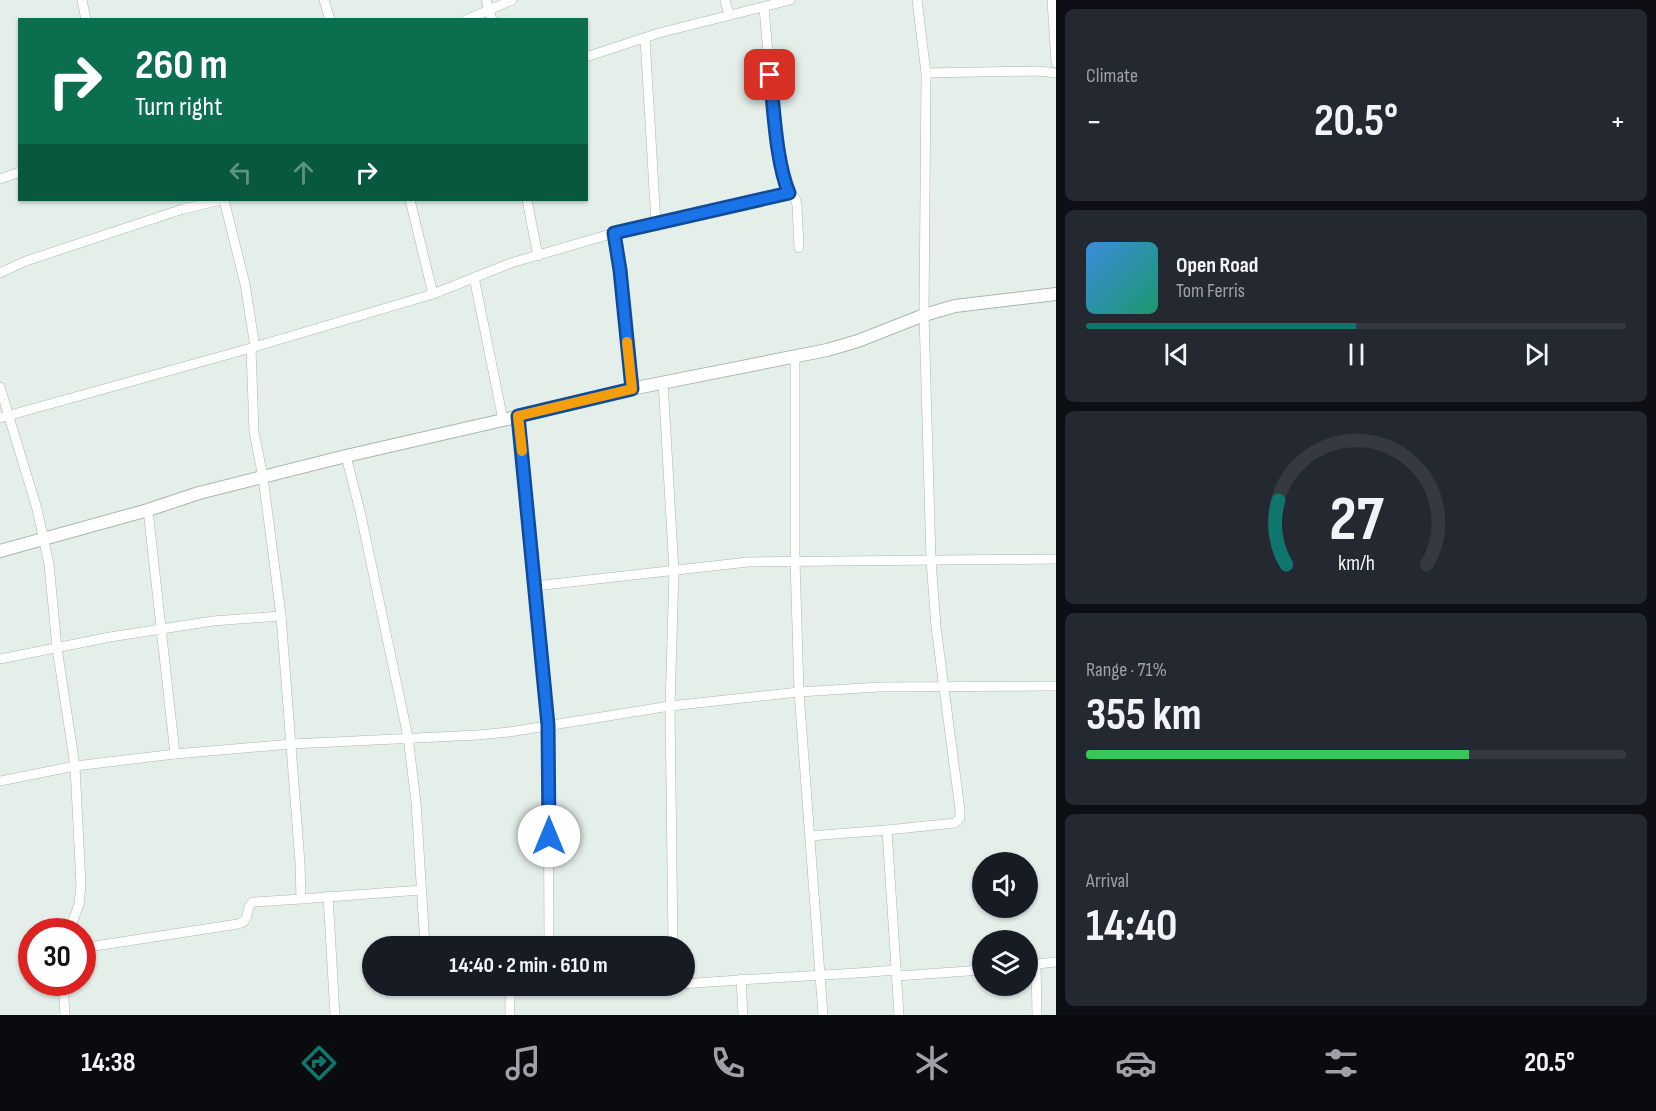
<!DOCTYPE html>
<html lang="en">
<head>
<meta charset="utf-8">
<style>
  :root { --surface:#171b24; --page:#242831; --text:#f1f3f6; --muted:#9ea1a6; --line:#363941; --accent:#0f766e }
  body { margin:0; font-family:"Sofia Sans Condensed",sans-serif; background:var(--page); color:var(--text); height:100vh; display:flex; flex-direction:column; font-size:22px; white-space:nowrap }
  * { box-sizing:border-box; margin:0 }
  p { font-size:20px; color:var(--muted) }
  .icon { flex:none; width:33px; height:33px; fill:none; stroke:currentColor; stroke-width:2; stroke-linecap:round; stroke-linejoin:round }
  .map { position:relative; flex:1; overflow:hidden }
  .details { display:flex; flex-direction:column; gap:9px; padding:9px; background:#0d0f14; width:600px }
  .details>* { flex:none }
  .hud { position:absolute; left:18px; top:18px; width:570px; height:183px; border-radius:0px; box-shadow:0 2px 4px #0004; background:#0b6e4f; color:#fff; overflow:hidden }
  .tools { position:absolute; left:972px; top:852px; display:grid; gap:12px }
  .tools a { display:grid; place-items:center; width:66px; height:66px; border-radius:50%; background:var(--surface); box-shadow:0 2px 4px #0004; font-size:30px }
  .speed { position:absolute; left:18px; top:918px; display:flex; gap:12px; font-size:30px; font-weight:700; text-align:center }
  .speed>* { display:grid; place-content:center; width:78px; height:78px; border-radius:50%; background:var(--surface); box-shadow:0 2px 4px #0004; line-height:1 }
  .speed .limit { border:9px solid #d22; background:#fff; color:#111 }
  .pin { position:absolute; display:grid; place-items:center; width:51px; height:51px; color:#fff; margin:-26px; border-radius:12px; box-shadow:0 3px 9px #0006 }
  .me { position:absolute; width:66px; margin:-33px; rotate:0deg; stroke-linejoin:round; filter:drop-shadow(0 0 4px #0008) }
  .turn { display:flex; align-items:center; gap:21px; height:126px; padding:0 18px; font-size:27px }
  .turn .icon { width:78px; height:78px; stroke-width:2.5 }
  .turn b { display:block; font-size:42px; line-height:51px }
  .lanes { display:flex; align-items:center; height:57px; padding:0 18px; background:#0003; justify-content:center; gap:30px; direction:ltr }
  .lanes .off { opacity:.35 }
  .big { font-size:45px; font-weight:700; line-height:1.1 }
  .details .tile { flex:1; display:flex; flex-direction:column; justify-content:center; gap:9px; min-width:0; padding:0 21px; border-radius:9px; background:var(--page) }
  .details .dial { align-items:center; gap:0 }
  .dial svg { height:156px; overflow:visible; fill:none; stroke:var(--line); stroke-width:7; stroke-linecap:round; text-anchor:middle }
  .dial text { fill:var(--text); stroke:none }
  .song { display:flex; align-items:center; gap:18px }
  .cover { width:72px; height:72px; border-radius:9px; background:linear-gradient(135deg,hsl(210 70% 55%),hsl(160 70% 35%)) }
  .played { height:6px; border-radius:3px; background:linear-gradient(90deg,var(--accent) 50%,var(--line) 50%) }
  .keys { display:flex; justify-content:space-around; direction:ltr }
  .heat { display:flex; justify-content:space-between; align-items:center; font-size:33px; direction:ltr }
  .charge { height:9px; border-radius:4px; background:linear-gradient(90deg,#34c759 71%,var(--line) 0) }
  .trip { position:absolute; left:362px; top:936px; width:333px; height:60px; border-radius:30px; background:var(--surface); box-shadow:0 2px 4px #0004; font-weight:700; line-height:60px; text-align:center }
  .menu { display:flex; height:96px; justify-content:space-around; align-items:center; background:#090b0e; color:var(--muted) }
  .menu .icon { width:42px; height:42px }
  .menu .selected { color:var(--accent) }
  .menu b { font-size:27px; color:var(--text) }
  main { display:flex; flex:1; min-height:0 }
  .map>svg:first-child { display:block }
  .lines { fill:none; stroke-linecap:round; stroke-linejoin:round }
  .minor-casing { stroke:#a7b8b0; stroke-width:10 }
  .tertiary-casing { stroke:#a7b8b0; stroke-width:14 }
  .minor { stroke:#fff; stroke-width:9 }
  .tertiary { stroke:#fff; stroke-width:12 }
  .route-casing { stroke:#114b97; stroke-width:15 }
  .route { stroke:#1a73e8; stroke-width:10 }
  .slow { stroke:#f59e0b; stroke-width:10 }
</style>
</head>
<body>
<main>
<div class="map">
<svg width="1056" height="1015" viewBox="0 0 1056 1015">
  <rect width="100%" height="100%" fill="#e5efea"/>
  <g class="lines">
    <defs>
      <g id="minor">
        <polyline points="82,0 86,20"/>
        <polyline points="324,0 330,20"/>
        <polyline points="486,0 492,20"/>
        <polyline points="725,0 729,15"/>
        <polyline points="1052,0 1056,63"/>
        <polyline points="764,8 770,75 781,162 786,185 789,193 795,198 797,205 799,248"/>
        <polyline points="466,20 512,0"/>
        <polyline points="645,38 656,223"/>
        <polyline points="586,57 659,33 790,0"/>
        <polyline points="926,73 1039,71 1056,73"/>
        <polyline points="0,179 20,172"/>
        <polyline points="224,200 245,284 255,347"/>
        <polyline points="410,200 433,294"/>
        <polyline points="527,200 538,256"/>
        <polyline points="614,233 620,270 631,389"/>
        <polyline points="0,273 26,261 183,209 221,200"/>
        <polyline points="474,277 503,420"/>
        <polyline points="251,348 254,432 263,477 281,616 300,863 301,899 421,890"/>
        <polyline points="795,357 795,561 799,692 823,1015"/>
        <polyline points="663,382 674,571 670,706 673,946"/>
        <polyline points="0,387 37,509 49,564 57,648 75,766 81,885 79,904 69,932"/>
        <polyline points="518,416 548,725 549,946"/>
        <polyline points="0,418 251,348 433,294 511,263 614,233 789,193"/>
        <polyline points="346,456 360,511 408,737 416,802 425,946"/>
        <polyline points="148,510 175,754"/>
        <polyline points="535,586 748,562 1056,559"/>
        <polyline points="0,659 110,637 213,621 281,616"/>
        <polyline points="0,781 75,766 175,754 292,744 478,735 509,732 670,706 799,692 879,687 1056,686"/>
        <polyline points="810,836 887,830"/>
        <polyline points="328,896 335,1015"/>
        <path d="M 82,948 L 238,924 C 253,920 243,909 253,902 L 301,899"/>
        <polyline points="1036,964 1037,1015"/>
        <polyline points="1028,965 1056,962"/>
        <polyline points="897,976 982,970"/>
        <polyline points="741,979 743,1015"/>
        <polyline points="63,982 65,1015"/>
        <path d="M 684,984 C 755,978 826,976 896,970"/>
        <polyline points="559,986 585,988 658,986"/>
        <path d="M 510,1015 C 510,1004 508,994 516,986"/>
        <polyline points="899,1015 887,830 955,823 960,818 960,810 936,627 931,560 924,315 926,73 917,0"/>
      </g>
      <polyline id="tertiary" points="0,551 148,510 199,493 346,456 503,420 631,389 827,350 858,341 924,315 955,306 1056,294"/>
    </defs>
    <!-- minor casing -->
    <use href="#minor" class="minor-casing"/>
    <!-- tertiary casing -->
    <use href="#tertiary" class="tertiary-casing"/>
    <!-- minor -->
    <use href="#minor" class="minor"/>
    <!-- tertiary -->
    <use href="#tertiary" class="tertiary"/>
  </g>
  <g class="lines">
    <defs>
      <path id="route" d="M 549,836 L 548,725 L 518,416 L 632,389 L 620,270 L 614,233 L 789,193 C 776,162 774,110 770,75"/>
    </defs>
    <!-- route casing -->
    <use href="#route" class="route-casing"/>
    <!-- route -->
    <use href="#route" class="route"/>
    <!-- slow -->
    <polyline class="slow" points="522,451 518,416 632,389 627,342"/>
  </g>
</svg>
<div class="tools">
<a><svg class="icon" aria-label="sound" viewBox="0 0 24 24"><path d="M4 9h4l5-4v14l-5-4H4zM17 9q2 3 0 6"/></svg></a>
<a><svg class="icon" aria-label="layers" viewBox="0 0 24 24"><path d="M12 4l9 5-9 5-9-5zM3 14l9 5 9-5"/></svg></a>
</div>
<div class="speed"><div class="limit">30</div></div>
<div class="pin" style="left:770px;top:75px;background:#d93025"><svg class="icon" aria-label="arrive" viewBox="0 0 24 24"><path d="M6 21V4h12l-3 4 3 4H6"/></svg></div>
<svg class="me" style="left:549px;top:836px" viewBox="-20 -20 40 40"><circle r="19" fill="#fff"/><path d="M0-13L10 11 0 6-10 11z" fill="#1a73e8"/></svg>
<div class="trip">14:40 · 2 min · 610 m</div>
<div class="hud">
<div class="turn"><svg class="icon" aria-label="right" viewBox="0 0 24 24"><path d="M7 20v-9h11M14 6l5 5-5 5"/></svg><div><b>260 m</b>Turn right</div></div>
<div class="lanes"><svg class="icon off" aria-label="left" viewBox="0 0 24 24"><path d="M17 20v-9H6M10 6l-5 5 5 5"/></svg><svg class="icon off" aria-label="ahead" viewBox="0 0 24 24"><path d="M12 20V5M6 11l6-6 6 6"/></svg><svg class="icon" aria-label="right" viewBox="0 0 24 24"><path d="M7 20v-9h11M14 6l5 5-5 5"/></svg></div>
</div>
</div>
<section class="details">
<div class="tile"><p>Climate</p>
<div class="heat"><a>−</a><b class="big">20.5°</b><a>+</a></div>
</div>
<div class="tile">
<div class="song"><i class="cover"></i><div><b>Open Road</b><p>Tom Ferris</p></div></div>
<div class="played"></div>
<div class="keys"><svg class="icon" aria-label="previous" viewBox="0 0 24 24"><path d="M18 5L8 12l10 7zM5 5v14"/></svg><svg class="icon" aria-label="pause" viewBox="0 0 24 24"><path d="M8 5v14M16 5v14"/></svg><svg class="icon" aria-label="next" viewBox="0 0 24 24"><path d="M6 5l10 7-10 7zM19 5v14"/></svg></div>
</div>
<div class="tile dial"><svg viewBox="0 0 100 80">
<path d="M14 69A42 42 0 1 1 86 69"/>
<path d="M14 69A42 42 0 0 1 10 36" stroke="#0f766e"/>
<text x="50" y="56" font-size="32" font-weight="700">27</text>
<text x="50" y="72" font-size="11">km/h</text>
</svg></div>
<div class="tile"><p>Range · 71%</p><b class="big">355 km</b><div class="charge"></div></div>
<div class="tile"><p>Arrival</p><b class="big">14:40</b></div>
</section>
</main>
<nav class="menu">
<b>14:38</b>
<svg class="icon selected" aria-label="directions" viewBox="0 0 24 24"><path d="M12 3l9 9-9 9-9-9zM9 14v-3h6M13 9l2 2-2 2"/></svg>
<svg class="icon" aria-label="music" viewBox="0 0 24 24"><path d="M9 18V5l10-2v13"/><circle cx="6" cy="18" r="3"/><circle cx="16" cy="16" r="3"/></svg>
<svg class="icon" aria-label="phone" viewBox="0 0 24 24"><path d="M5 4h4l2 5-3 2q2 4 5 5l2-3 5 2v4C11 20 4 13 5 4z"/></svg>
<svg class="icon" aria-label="climate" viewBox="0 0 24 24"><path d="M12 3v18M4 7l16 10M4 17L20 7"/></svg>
<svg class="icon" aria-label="car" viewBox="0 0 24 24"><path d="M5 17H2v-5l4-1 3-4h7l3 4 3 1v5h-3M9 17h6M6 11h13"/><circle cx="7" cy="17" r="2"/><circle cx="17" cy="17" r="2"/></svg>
<svg class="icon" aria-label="filters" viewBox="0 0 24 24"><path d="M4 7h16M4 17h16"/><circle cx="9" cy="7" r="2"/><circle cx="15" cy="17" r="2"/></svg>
<b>20.5°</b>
</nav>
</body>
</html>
